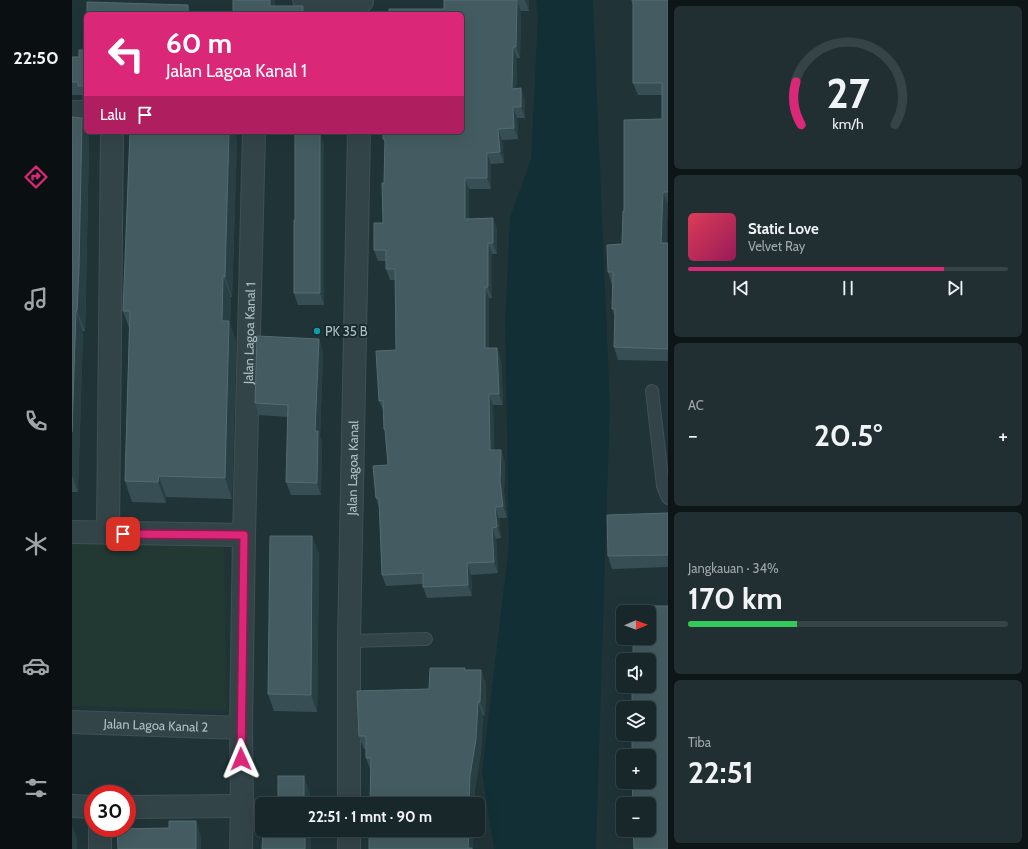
<!DOCTYPE html>
<html lang="id">
<head>
<meta charset="utf-8">
<style>
  :root { --surface:#18272a; --page:#212f32; --text:#f1f3f6; --muted:#9fa5a8; --line:#364447; --accent:#db2777 }
  body { margin:0; font-family:Cabin,sans-serif; background:var(--page); color:var(--text); height:100vh; display:flex; flex-direction:column; font-size:15px; white-space:nowrap }
  * { box-sizing:border-box; margin:0 }
  p { font-size:13px; color:var(--muted) }
  .icon { flex:none; width:22px; height:22px; fill:none; stroke:currentColor; stroke-width:2; stroke-linecap:round; stroke-linejoin:round }
  .map { position:relative; flex:1; overflow:hidden }
  .drawer { display:flex; flex-direction:column; gap:6px; padding:6px; background:#0d1517; width:360px }
  .drawer>* { flex:none }
  .banner { position:absolute; left:12px; top:12px; width:380px; height:122px; border-radius:6px; box-shadow:0 4px 16px #0002,0 0 0 1px var(--line); background:#db2777; color:#fff; overflow:hidden }
  .needle { width:26px; rotate:89deg }
  .tools { position:absolute; left:544px; top:605px; display:grid; gap:8px }
  .tools a { display:grid; place-items:center; width:40px; height:40px; border-radius:6px; background:var(--surface); box-shadow:0 4px 16px #0002,0 0 0 1px var(--line); font-size:20px }
  .speed { position:absolute; left:12px; top:785px; display:flex; gap:8px; font-size:20px; font-weight:700; text-align:center }
  .speed>* { display:grid; place-content:center; width:52px; height:52px; border-radius:50%; background:var(--surface); box-shadow:0 4px 16px #0002,0 0 0 1px var(--line); line-height:1 }
  .speed .limit { border:6px solid #d22; background:#fff; color:#111 }
  .pin { position:absolute; display:grid; place-items:center; width:34px; height:34px; color:#fff; margin:-17px; border-radius:8px; box-shadow:0 2px 6px #0006 }
  .me { position:absolute; width:44px; margin:-22px; rotate:359deg; stroke-linejoin:round; filter:drop-shadow(0 0 3px #0008) }
  .turn { display:flex; align-items:center; gap:14px; height:84px; padding:0 16px; font-size:18px }
  .turn .icon { width:52px; height:52px; stroke-width:2.5 }
  .turn b { display:block; font-size:28px; line-height:34px }
  .then { display:flex; align-items:center; height:38px; padding:0 16px; background:#0003; gap:8px; font-size:15px }
  .big { font-size:30px; font-weight:700; line-height:1.1 }
  .drawer .widget { flex:1; display:flex; flex-direction:column; justify-content:center; gap:6px; min-width:0; padding:0 14px; border-radius:6px; background:var(--page) }
  .drawer .dial { align-items:center; gap:0 }
  .dial svg { height:104px; overflow:visible; fill:none; stroke:var(--line); stroke-width:7; stroke-linecap:round; text-anchor:middle }
  .dial text { fill:var(--text); stroke:none }
  .song { display:flex; align-items:center; gap:12px }
  .cover { width:48px; height:48px; border-radius:6px; background:linear-gradient(135deg,hsl(350 70% 55%),hsl(330 70% 35%)) }
  .played { height:4px; border-radius:2px; background:linear-gradient(90deg,var(--accent) 80%,var(--line) 80%) }
  .keys { display:flex; justify-content:space-around; direction:ltr }
  .heat { display:flex; justify-content:space-between; align-items:center; font-size:22px; direction:ltr }
  .charge { height:6px; border-radius:3px; background:linear-gradient(90deg,#34c759 34%,var(--line) 0) }
  .trip { position:absolute; left:183px; top:797px; width:230px; height:40px; border-radius:6px; background:var(--surface); box-shadow:0 4px 16px #0002,0 0 0 1px var(--line); font-weight:700; line-height:40px; text-align:center }
  main { display:flex; flex:1; min-height:0 }
  .menu { display:flex; flex-direction:column; width:72px; justify-content:space-around; align-items:center; background:#0a1011; color:var(--muted) }
  .menu .icon { width:28px; height:28px }
  .menu .on { color:var(--accent) }
  .menu b { font-size:18px; color:var(--text) }
  .map>svg:first-child { display:block }
  .green { fill:#223933 }
  .water { fill:#132f36 }
  .lines { fill:none; stroke-linecap:round; stroke-linejoin:round }
  .lane-casing { stroke:#405055; stroke-width:14 }
  .street-casing { stroke:#405055; stroke-width:24 }
  .lane { stroke:#334449; stroke-width:12 }
  .street { stroke:#334449; stroke-width:22 }
  .wall { fill:#374f54 }
  .shaded-wall { fill:#283f44 }
  .building { fill:#445c61; stroke:#546b70 }
  .route-casing { stroke:#8e194d; stroke-width:10 }
  .route { stroke:#db2777; stroke-width:7 }
  .culture-dot { fill:#0f9aa8; stroke:#19292d; stroke-width:1.5 }
  .labels { text-anchor:middle; stroke-width:4; stroke-linejoin:round; paint-order:stroke }
  .poi-label { font-size:13px; fill:#adc0c5; stroke:#19292d; text-anchor:start }
  .street-label { font-size:13px; fill:#adc0c5; stroke:#19292d }
</style>
</head>
<body>
<main>
<nav class="menu">
<b>22:50</b>
<svg class="icon on" aria-label="directions" viewBox="0 0 24 24"><path d="M12 3l9 9-9 9-9-9zM9 14v-3h6M13 9l2 2-2 2"/></svg>
<svg class="icon" aria-label="music" viewBox="0 0 24 24"><path d="M9 18V5l10-2v13"/><circle cx="6" cy="18" r="3"/><circle cx="16" cy="16" r="3"/></svg>
<svg class="icon" aria-label="phone" viewBox="0 0 24 24"><path d="M5 4h4l2 5-3 2q2 4 5 5l2-3 5 2v4C11 20 4 13 5 4z"/></svg>
<svg class="icon" aria-label="climate" viewBox="0 0 24 24"><path d="M12 3v18M4 7l16 10M4 17L20 7"/></svg>
<svg class="icon" aria-label="car" viewBox="0 0 24 24"><path d="M5 17H2v-5l4-1 3-4h7l3 4 3 1v5h-3M9 17h6M6 11h13"/><circle cx="7" cy="17" r="2"/><circle cx="17" cy="17" r="2"/></svg>
<svg class="icon" aria-label="filters" viewBox="0 0 24 24"><path d="M4 7h16M4 17h16"/><circle cx="9" cy="7" r="2"/><circle cx="15" cy="17" r="2"/></svg>
</nav>
<div class="map">
<svg width="596" height="849" viewBox="0 0 596 849">
  <rect width="100%" height="100%" fill="#203438"/>
  <!-- green -->
  <polygon class="green" points="0,539 152,541 154,710 0,706"/>
  <!-- water -->
  <polygon class="water" points="464,0 521,0 538,405 524,849 422,849 410,772 437,545 433,324 438,217 459,159 466,16"/>
  <g class="lines">
    <defs>
      <g id="lane">
        <polyline points="580,391 591,486 596,498"/>
        <polyline points="277,641 354,639"/>
      </g>
      <g id="street">
        <polyline points="232,0 290,1"/>
        <polyline points="0,112 14,112"/>
        <polyline points="0,532 172,535"/>
        <polyline points="36,533 40,132"/>
        <path id="s1" d="M 0,722 L 169,728"/>
        <path id="s2" d="M 277,804 L 277,641 L 287,132"/>
        <polyline points="0,806 21,807"/>
        <polyline points="55,807 170,806"/>
        <polyline points="28,849 28,828"/>
        <path id="s3" d="M 169,849 L 170,806 L 169,728 L 172,535 L 182,132"/>
        <polyline points="277,849 277,830"/>
      </g>
    </defs>
    <!-- lane casing -->
    <use href="#lane" class="lane-casing"/>
    <!-- street casing -->
    <use href="#street" class="street-casing"/>
    <!-- lane -->
    <use href="#lane" class="lane"/>
    <!-- street -->
    <use href="#street" class="street"/>
  </g>
  <!-- wall -->
  <g class="wall">
    <polygon points="372,0 457,0 457,11 449,11 448,58 445,58 444,88 453,100 453,118 445,118 446,139 430,140 432,163 419,164 419,189 397,189 397,219 425,229 425,254 420,254 420,298 417,298 417,348 429,359 431,405 421,405 422,450 433,461 432,492 435,518 427,518 429,538 424,539 426,573 399,575 400,596 355,598 351,587 351,584 314,586 310,575 307,508 304,498 316,465 313,433 312,429 312,412 307,401 324,350 323,280 318,280 314,269 314,261 306,261 302,250 311,223 313,143 311,139 372,9"/>
    <polygon points="559,0 596,0 596,204 594,243 596,243 596,361 546,360 542,347 543,317 540,309 540,285 536,272 550,244 552,211 590,119 590,95 566,95 561,83 561,4"/>
    <polygon points="14,33 14,100 11,100 10,95 0,95 0,57 7,57 13,50"/>
    <polygon points="0,117 14,129 17,139 14,289 13,331 11,331 6,492 0,492"/>
    <polygon points="58,132 162,132 165,140 160,297 159,297 158,324 164,342 160,499 94,497 94,503 60,502 53,481 57,328 51,311"/>
    <polygon points="252,144 252,305 226,305 222,293 223,220"/>
    <polygon points="251,352 248,437 250,443 249,495 219,495 214,482 216,417 187,415 183,403"/>
    <polygon points="596,513 596,567 540,569 536,556"/>
    <polygon points="240,536 247,554 245,712 202,711 196,694"/>
    <polygon points="393,670 414,683 413,716 411,715 409,752 403,790 402,804 298,804 299,772 294,758 294,749 292,749 287,736 357,689"/>
  </g>
  <!-- shaded-wall -->
  <g class="shaded-wall">
    <polygon points="198,0 203,0 203,14 198,6"/>
    <polygon points="445,0 449,11 448,58 444,47"/>
    <polygon points="453,0 457,0 457,11"/>
    <polygon points="116,5 119,14 116,13"/>
    <polygon points="231,6 234,14 231,14"/>
    <polygon points="441,47 445,58 444,100 440,89"/>
    <polygon points="449,88 453,100 453,118 449,107"/>
    <polygon points="441,107 445,118 446,139 442,128"/>
    <polygon points="10,118 14,129 14,132 15,132 17,139 14,289 13,331 5,311"/>
    <polygon points="426,129 430,140 432,163 428,152"/>
    <polygon points="157,132 162,132 165,140 160,297 153,277"/>
    <polygon points="248,132 252,144 252,305 248,293"/>
    <polygon points="415,153 419,164 419,189 415,178"/>
    <polygon points="393,178 397,189 397,230 393,219"/>
    <polygon points="591,192 596,204 594,255 589,243"/>
    <polygon points="421,218 425,229 425,254 421,243"/>
    <polygon points="416,243 420,254 420,298 416,287"/>
    <polygon points="151,276 159,297 158,324 164,342 160,499 153,478 150,321"/>
    <polygon points="413,287 417,298 417,360 413,348"/>
    <polygon points="4,311 11,331 6,492 0,475 0,432"/>
    <polygon points="247,339 251,352 248,437 250,443 249,495 245,483 243,431"/>
    <polygon points="425,348 429,359 431,405 427,394"/>
    <polygon points="417,394 421,405 422,461 418,450"/>
    <polygon points="429,450 433,461 432,492 435,518 431,506 428,481"/>
    <polygon points="87,476 94,497 94,503 86,482"/>
    <polygon points="423,507 427,518 429,538 425,527"/>
    <polygon points="420,528 424,539 426,573 422,562"/>
    <polygon points="240,536 247,554 245,712 239,695"/>
    <polygon points="395,563 399,575 400,596 396,585"/>
    <polygon points="409,670 414,683 413,716 408,702"/>
    <polygon points="406,702 411,715 409,752 403,790 402,804 397,804 398,776"/>
    <polygon points="232,776 238,793 238,804 232,804"/>
    <polygon points="124,821 129,836 129,849 124,849"/>
    <polygon points="0,825 5,838 5,849 0,849"/>
    <rect x="233" y="830" width="6" height="19"/>
    <polygon points="397,830 402,830 401,849 396,849"/>
  </g>
  <!-- building -->
  <g class="building">
    <polygon points="161,0 198,0 198,6 231,6 231,14 15,14 15,2 116,5 116,13 161,14"/>
    <polygon points="372,0 445,0 444,47 441,47 440,89 449,88 449,107 441,107 442,128 426,129 428,152 415,153 415,178 393,178 393,219 421,218 421,243 416,243 416,287 413,287 413,348 425,348 427,394 417,394 418,450 429,450 428,481 431,506 423,507 425,527 420,528 422,562 395,563 396,585 351,587 351,573 310,575 307,498 304,498 301,466 316,465 313,429 312,429 311,400 307,401 304,351 324,350 323,269 314,269 314,250 302,250 302,223 311,223 310,183 312,183 313,139 311,139 311,132 390,132 390,14 317,14 317,9 372,9"/>
    <polygon points="561,0 596,0 596,192 591,192 589,243 596,243 596,349 542,347 543,309 540,309 541,272 536,272 535,245 550,244 551,211 552,211 552,120 590,119 590,83 561,83"/>
    <polygon points="14,33 14,86 6,86 6,82 0,82 0,57 7,57 7,50 13,50"/>
    <polygon points="0,117 10,118 7,268 5,311 4,311 0,432"/>
    <polygon points="58,132 157,132 153,277 151,276 150,321 157,321 153,478 87,476 86,482 53,481 58,311 51,311"/>
    <polygon points="223,132 248,132 248,293 222,293 222,220 223,220"/>
    <polygon points="185,336 247,339 243,431 246,431 245,483 214,482 216,405 183,403"/>
    <polygon points="596,513 596,555 536,556 535,515"/>
    <polygon points="198,536 240,536 239,695 196,694"/>
    <polygon points="562,606 596,606 596,849 562,849 561,830 577,830 577,804 561,804 560,782 577,782 577,756 560,756 560,734 577,734 577,708 560,708 560,686 577,686 577,660 561,660 561,638 577,638 577,612 562,612"/>
    <polygon points="358,668 393,668 393,670 409,670 408,702 406,702 404,739 398,776 397,804 298,804 299,758 294,758 294,736 287,736 285,691 357,689"/>
    <rect x="206" y="776" width="26" height="28"/>
    <polygon points="97,821 124,821 124,849 46,849 45,829 97,828"/>
    <polygon points="191,830 233,830 233,849 190,849"/>
    <polygon points="297,830 397,830 396,848 400,848 400,849 297,849"/>
  </g>
  <g class="lines">
    <defs>
      <polyline id="route" points="51,534 172,535 169,759"/>
    </defs>
    <!-- route casing -->
    <use href="#route" class="route-casing"/>
    <!-- route -->
    <use href="#route" class="route"/>
  </g>
  <!-- markers -->
  <circle class="culture-dot" cx="245" cy="331" r="4"/>
  <g class="labels">
    <!-- poi labels -->
    <g class="poi-label">
      <text x="253" y="336">PK 35 B</text>
    </g>
    <!-- street labels -->
    <g class="street-label">
      <text dy="5" stroke="none"><textPath href="#s3" startOffset="516">Jalan Lagoa Kanal 1</textPath></text>
      <text dy="5" stroke="none"><textPath href="#s2" startOffset="336">Jalan Lagoa Kanal</textPath></text>
      <text dy="5" stroke="none"><textPath href="#s1" startOffset="84">Jalan Lagoa Kanal 2</textPath></text>
    </g>
  </g>
</svg>
<div class="tools">
<a><svg class="needle" viewBox="-14 -14 28 28"><path d="M0-13l5 13h-10z" fill="#e53935"/><path d="M0 13l5-13h-10z" fill="#9fa5a8"/></svg></a>
<a><svg class="icon" aria-label="sound" viewBox="0 0 24 24"><path d="M4 9h4l5-4v14l-5-4H4zM17 9q2 3 0 6"/></svg></a>
<a><svg class="icon" aria-label="layers" viewBox="0 0 24 24"><path d="M12 4l9 5-9 5-9-5zM3 14l9 5 9-5"/></svg></a>
<a>+</a>
<a>−</a>
</div>
<div class="speed"><div class="limit">30</div></div>
<div class="pin" style="left:51px;top:534px;background:#d93025"><svg class="icon" aria-label="arrive" viewBox="0 0 24 24"><path d="M6 21V4h12l-3 4 3 4H6"/></svg></div>
<svg class="me" style="left:169px;top:759px" viewBox="-20 -20 40 40"><path d="M0-17L14 15 0 8-14 15z" fill="#db2777" stroke="#fff" stroke-width="4"/></svg>
<div class="trip">22:51 · 1 mnt · 90 m</div>
<div class="banner">
<div class="turn"><svg class="icon" aria-label="left" viewBox="0 0 24 24"><path d="M17 20v-9H6M10 6l-5 5 5 5"/></svg><div><b>60 m</b>Jalan Lagoa Kanal 1</div></div>
<div class="then">Lalu<svg class="icon" aria-label="arrive" viewBox="0 0 24 24"><path d="M6 21V4h12l-3 4 3 4H6"/></svg></div>
</div>
</div>
<section class="drawer">
<div class="widget dial"><svg viewBox="0 0 100 80">
<path d="M14 69A42 42 0 1 1 86 69"/>
<path d="M14 69A42 42 0 0 1 10 36" stroke="#db2777"/>
<text x="50" y="56" font-size="32" font-weight="700">27</text>
<text x="50" y="72" font-size="11">km/h</text>
</svg></div>
<div class="widget">
<div class="song"><i class="cover"></i><div><b>Static Love</b><p>Velvet Ray</p></div></div>
<div class="played"></div>
<div class="keys"><svg class="icon" aria-label="previous" viewBox="0 0 24 24"><path d="M18 5L8 12l10 7zM5 5v14"/></svg><svg class="icon" aria-label="pause" viewBox="0 0 24 24"><path d="M8 5v14M16 5v14"/></svg><svg class="icon" aria-label="next" viewBox="0 0 24 24"><path d="M6 5l10 7-10 7zM19 5v14"/></svg></div>
</div>
<div class="widget"><p>AC</p>
<div class="heat"><a>−</a><b class="big">20.5°</b><a>+</a></div>
</div>
<div class="widget"><p>Jangkauan · 34%</p><b class="big">170 km</b><div class="charge"></div></div>
<div class="widget"><p>Tiba</p><b class="big">22:51</b></div>
</section>
</main>
</body>
</html>
